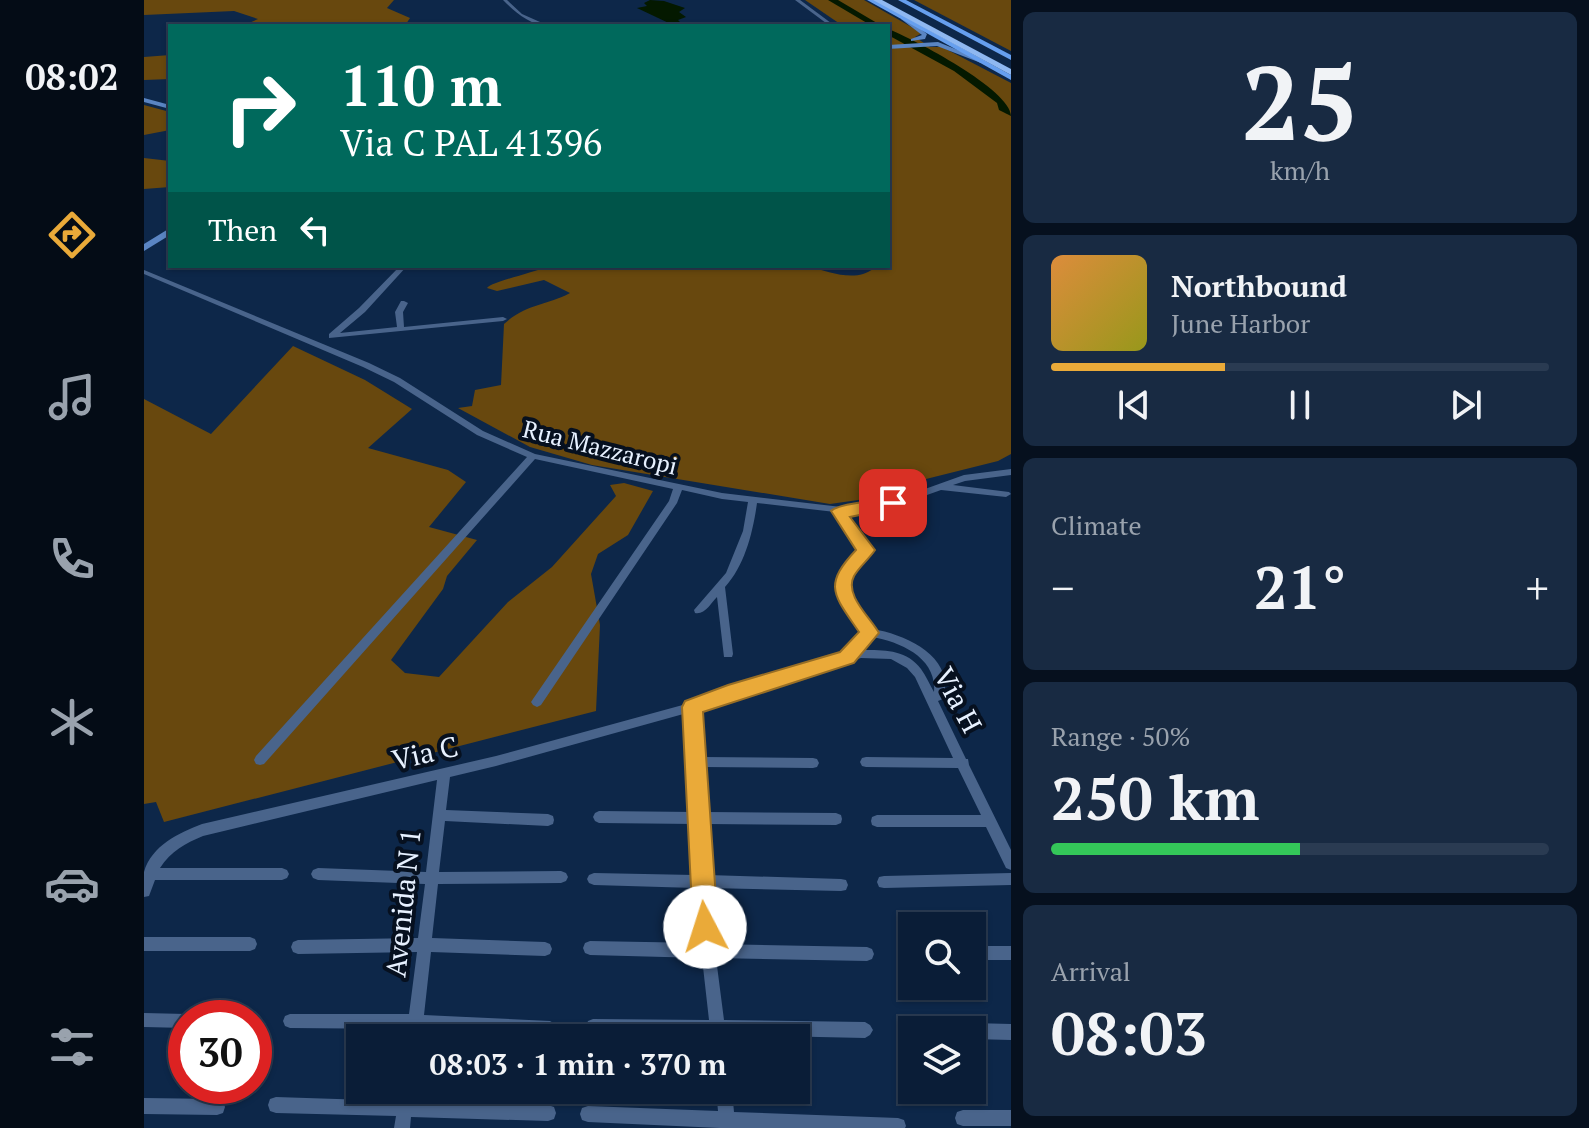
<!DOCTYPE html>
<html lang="en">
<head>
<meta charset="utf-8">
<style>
  :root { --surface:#0a1d37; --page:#182a42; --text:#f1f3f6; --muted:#99a2ad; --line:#2a3b52; --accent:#eaaa39 }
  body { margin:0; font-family:"PT Serif",serif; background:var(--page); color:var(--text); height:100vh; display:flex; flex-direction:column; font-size:30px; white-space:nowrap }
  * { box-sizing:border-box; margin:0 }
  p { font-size:26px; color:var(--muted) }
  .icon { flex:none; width:44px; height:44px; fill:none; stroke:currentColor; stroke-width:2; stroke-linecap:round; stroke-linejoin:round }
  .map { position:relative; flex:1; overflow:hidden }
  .sheet { display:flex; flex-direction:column; gap:12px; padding:12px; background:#06101e; width:578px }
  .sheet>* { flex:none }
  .hud { position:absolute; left:24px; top:24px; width:722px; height:244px; border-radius:0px; box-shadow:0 2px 6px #0004,0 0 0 2px var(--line); background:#00695c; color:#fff; overflow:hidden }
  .buttons { position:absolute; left:754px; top:912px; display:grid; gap:16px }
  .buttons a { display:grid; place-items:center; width:88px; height:88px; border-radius:0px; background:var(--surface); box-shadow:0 2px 6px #0004,0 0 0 2px var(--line); font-size:40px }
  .speed { position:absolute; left:24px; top:1000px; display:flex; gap:16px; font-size:40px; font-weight:700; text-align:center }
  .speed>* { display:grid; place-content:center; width:104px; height:104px; border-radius:50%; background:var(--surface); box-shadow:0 2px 6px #0004,0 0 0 2px var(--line); line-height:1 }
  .speed .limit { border:12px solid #d22; background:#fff; color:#111 }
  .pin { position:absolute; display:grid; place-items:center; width:68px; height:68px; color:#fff; margin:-34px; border-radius:16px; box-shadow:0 4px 12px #0006 }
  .me { position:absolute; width:88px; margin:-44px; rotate:355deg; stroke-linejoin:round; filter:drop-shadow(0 0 6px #0008) }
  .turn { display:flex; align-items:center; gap:28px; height:168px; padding:0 40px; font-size:36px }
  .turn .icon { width:104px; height:104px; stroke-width:2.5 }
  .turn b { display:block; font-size:56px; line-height:68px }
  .then { display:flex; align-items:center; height:76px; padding:0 40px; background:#0003; gap:16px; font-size:30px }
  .big { font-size:60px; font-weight:700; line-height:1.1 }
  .sheet .card { flex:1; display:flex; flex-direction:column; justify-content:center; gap:12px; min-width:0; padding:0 28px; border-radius:12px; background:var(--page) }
  .sheet .dial { align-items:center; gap:0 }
  .dial b { font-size:104px; line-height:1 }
  .song { display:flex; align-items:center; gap:24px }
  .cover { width:96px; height:96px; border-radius:12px; background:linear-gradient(135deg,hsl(30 70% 55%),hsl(60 70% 35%)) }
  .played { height:8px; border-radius:4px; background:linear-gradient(90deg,var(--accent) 35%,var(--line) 35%) }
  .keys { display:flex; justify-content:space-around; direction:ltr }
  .heat { display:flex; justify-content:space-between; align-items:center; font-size:44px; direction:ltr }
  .charge { height:12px; border-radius:6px; background:linear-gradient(90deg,#34c759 50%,var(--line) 0) }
  .trip { position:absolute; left:202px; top:1024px; width:464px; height:80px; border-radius:0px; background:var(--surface); box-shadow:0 2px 6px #0004,0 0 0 2px var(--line); font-weight:700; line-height:80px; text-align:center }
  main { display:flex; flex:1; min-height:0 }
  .tab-bar { display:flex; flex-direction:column; width:144px; justify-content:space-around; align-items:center; background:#040c16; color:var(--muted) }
  .tab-bar .icon { width:56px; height:56px }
  .tab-bar .active { color:var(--accent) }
  .tab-bar b { font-size:36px; color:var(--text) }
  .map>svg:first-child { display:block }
  .green { fill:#68480e }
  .water { fill:#041900 }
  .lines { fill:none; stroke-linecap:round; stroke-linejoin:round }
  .river { fill:#041900; fill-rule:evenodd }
  .street { fill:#49648b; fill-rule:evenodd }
  .secondary { fill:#5a85c3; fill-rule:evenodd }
  .primary { fill:#669fef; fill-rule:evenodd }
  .highway { fill:#8fb8f1; fill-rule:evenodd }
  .route { fill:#eaaa39; stroke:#986e25; stroke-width:2 }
  .labels { text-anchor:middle; stroke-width:8; stroke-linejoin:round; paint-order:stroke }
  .street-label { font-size:24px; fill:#e7f1ff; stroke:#06101f }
  .near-street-label { font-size:28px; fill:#e7f1ff; stroke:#06101f }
</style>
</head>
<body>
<main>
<nav class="tab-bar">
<b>08:02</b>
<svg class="icon active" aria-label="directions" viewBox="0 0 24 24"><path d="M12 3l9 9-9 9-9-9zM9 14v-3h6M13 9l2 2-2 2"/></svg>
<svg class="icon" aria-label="music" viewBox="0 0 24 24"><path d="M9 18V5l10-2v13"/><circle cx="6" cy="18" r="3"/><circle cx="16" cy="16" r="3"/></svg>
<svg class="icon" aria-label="phone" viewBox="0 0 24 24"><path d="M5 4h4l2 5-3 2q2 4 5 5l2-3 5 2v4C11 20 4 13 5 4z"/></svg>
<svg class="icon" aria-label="climate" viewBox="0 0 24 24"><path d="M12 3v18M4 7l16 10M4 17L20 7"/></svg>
<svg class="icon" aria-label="car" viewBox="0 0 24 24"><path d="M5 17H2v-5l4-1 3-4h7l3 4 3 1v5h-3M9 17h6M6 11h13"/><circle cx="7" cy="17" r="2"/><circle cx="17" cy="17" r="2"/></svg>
<svg class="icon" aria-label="filters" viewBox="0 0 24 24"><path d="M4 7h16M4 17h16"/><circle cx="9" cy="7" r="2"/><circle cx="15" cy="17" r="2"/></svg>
</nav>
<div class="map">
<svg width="867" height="1128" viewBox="0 0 867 1128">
  <rect width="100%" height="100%" fill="#0d2749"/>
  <!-- green -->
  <g class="green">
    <polygon points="0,0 250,0 243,8 266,18 262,24 284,25 98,26 114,19 90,11 0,15"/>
    <path d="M 661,0 L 720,0 L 778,33 L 771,37 L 786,47 L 798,47 L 867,83 L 867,454 L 854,461 L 778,480 L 728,498 L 686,504 L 448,465 L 386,447 L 314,408 L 328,406 L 331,390 L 357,385 L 360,324 C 383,303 402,306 426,293 L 400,280 L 353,291 L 343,288 C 349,281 390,273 404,266 L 665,266 C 680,271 703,279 719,274 C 731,270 729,266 744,266 L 744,227 L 748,226 L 744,219 L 744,50 L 750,48 L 744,45 L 744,26 L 699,26 Z"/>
    <polygon points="770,0 867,0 867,51"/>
    <polygon points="26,55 26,79 0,80 0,57"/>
    <polygon points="0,105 26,112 26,130 0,135"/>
    <polygon points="0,158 26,161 26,187 0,189"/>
    <polygon points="149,346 221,380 268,409 224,448 304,470 322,482 285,527 333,540 303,576 299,589 247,660 261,673 295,677 364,602 408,567 472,496 466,485 480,483 509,491 484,535 454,554 447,574 456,625 452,711 20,822 12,802 0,804 0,399 67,434"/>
  </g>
  <!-- water -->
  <polygon class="water" points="506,0 520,1 541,8 535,12 542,17 534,20 537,23 553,26 531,26 493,8 503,6 500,3"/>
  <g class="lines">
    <!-- river -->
    <g class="river">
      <polygon points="684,0 694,0 738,26 728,26"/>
      <path d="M 744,29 C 770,39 867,90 867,116 L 855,110 L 853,103 L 810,71 L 744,35 Z"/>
    </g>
    <!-- street -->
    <g class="street">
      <path d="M 359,0 L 363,0 L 378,14 L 405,26 C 386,25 372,13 359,0 Z"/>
      <polygon points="651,0 656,0 691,26 686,26"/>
      <polygon points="256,266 263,266 221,312 196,333 253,327 251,312 257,301 260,301 264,303 259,312 260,327 359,317 363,319 359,321 185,338 185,334 215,308"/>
      <path d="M 0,270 L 225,363 L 256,378 L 339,431 L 391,454 L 578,493 L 706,508 L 767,494 L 820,475 L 867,469 L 867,475 L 821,481 L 809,485 L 865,492 L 867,494 L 862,497 L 797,490 L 769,500 L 706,514 L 701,514 L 705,523 L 727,550 L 704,579 L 704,593 L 729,629 C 763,635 812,657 799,699 L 794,701 L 822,759 L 824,759 L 825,765 L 867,850 L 867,870 L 862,868 L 842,827 L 733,827 L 728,825 L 727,821 L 728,817 L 733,815 L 837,815 L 814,768 L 722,767 L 718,766 L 716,762 L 718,758 L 722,757 L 809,758 L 771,677 L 763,668 L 747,659 L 717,658 L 586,697 L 554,710 L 558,757 L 669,758 L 673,759 L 675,763 L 673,767 L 669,768 L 559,767 L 563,812 L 692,813 L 697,815 L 698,819 L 697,823 L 692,825 L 563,824 L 564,875 L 697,879 L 702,880 L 704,885 L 702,890 L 697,891 L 565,888 L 571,944 L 723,947 L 728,949 L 730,954 L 728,959 L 723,961 L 572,958 L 580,1020 L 721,1022 L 726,1025 L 729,1030 L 726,1035 L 721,1038 L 581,1035 L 582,1038 L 566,1038 L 566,1035 L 449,1033 L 444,1031 L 442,1026 L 444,1021 L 449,1019 L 565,1020 L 558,958 L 446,955 L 441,953 L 439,948 L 441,943 L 446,941 L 557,943 L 551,888 L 450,885 L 445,883 L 443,879 L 445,875 L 450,873 L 550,875 L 551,824 L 455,823 L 451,821 L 449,817 L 451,813 L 455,811 L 550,812 L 543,713 L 352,766 L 306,777 L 302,810 L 404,814 L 409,816 L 410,820 L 409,824 L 404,826 L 301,821 L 295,872 L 417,871 L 422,873 L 424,877 L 422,881 L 417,883 L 294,884 L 288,938 L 401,942 L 406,944 L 408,949 L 406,954 L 401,956 L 287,952 L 280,1015 L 406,1021 L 411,1024 L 414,1029 L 411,1034 L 406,1037 L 278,1030 L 278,1038 L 262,1038 L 263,1029 L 146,1028 L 141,1026 L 139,1021 L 141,1016 L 146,1014 L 265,1014 L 273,952 L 154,954 L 149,952 L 147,947 L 149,942 L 154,940 L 274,938 L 281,884 L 174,880 L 169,878 L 167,874 L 169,870 L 174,868 L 282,872 L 293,780 L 59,836 C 42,843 27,851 16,868 L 138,868 L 143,870 L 145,874 L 143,878 L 138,880 L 11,880 L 5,896 L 0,897 C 0,890 0,879 0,872 C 8,845 35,833 58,824 L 352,756 L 546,703 L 584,688 L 699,655 L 720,633 L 694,594 L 694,578 L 717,550 L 698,526 L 691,512 L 613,503 C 609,532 601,565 581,587 L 589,654 L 588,657 L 580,657 L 573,597 C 567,603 561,615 551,613 L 550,610 L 582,573 L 599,531 L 604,502 L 578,499 L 538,490 L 533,503 L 397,705 L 393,707 L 389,705 L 387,702 L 389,699 L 525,501 L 529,489 L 391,459 L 120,764 L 116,765 L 112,764 L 110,760 L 112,756 L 383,457 L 333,435 L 250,382 L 219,367 L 0,274 ZM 728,637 C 757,642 793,658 790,692 C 786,685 782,676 777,669 C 762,649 739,650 717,650 Z"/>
      <polygon points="867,873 867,885 740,888 735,887 733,882 735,877 740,876"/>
      <polygon points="0,937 106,937 111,939 113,944 111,949 106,951 0,951"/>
      <rect x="828" y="946" width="39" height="14"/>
      <polygon points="0,1013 42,1014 47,1016 48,1018 42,1018 42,1028 0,1027"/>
      <polygon points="828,1023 867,1024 867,1040 828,1039 828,1030 821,1030 823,1026"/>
      <polygon points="255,1090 271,1090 269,1101 404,1105 410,1107 412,1113 410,1119 404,1121 267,1117 266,1128 250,1128 252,1116 132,1113 126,1111 124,1105 126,1099 132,1097 254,1101"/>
      <polygon points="572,1090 588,1090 590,1112 754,1118 760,1120 762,1126 761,1128 576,1128 444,1122 438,1120 436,1114 438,1108 444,1106 574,1111"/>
      <polygon points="0,1098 73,1099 79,1101 81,1107 79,1113 73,1115 0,1114"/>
      <polygon points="819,1110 867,1110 867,1126 819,1126 813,1124 811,1118 813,1112"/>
    </g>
    <!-- secondary -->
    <g class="secondary">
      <polygon points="757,17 761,17 783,34 781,39 767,41 767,39 778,35 757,19"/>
      <polygon points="794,42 841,61 842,62 837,63 793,46 744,49 744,45"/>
      <polygon points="0,98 26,105 26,109 0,102"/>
      <polygon points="26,228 26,235 0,251 0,244"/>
    </g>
    <!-- primary -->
    <g class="primary">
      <polygon points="723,0 731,0 867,75 867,80"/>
      <polygon points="754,0 762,0 867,55 867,60"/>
    </g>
    <!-- highway -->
    <polygon class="highway" points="729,0 738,0 867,69 867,75"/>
  </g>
  <!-- route -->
  <path class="route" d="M 749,497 L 755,499 L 758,503 L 755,507 L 706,517 L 731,550 C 725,559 715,567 710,576 C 700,595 726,617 735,633 L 710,663 L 559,712 L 574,927 L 570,936 L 561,940 L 552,936 L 549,927 L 538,707 L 541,701 L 584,685 L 696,652 L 715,632 C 690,595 678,586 712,550 L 687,511 C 695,503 734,501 749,497 Z"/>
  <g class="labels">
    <!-- street labels -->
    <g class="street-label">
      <text transform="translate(456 448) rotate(14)" y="8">Rua Mazzaropi</text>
    </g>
    <!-- near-street labels -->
    <g class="near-street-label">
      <text transform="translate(814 700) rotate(62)" y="10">Via H</text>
      <text transform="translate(281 753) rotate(-13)" y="10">Via C</text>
      <text transform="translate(259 903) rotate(-84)" y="10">Avenida N 1</text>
    </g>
  </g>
</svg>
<div class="buttons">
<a><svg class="icon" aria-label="search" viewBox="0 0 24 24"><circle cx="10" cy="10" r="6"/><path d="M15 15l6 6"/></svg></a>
<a><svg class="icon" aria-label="layers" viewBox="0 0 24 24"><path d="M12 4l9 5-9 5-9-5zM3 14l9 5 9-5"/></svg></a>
</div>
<div class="speed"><div class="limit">30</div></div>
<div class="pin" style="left:749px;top:503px;background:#d93025"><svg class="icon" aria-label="arrive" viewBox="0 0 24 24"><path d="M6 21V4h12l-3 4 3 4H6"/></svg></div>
<svg class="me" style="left:561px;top:927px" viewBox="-20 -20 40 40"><circle r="19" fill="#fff"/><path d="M0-13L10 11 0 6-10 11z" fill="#eaaa39"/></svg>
<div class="trip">08:03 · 1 min · 370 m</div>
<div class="hud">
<div class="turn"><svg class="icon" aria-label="right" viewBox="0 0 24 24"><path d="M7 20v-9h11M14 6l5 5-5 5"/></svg><div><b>110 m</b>Via C PAL 41396</div></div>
<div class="then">Then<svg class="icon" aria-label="left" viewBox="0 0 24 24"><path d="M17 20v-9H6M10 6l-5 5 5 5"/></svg></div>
</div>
</div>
<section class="sheet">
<div class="card dial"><b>25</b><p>km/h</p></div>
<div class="card">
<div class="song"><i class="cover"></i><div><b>Northbound</b><p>June Harbor</p></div></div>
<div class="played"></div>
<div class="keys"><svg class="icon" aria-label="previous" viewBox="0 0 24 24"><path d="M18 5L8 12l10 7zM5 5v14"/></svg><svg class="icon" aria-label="pause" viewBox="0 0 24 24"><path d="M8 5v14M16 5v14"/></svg><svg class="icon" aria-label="next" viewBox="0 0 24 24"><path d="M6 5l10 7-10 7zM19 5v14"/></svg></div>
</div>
<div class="card"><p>Climate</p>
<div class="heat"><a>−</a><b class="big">21°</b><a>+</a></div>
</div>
<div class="card"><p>Range · 50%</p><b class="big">250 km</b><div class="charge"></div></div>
<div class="card"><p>Arrival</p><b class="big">08:03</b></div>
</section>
</main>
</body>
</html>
